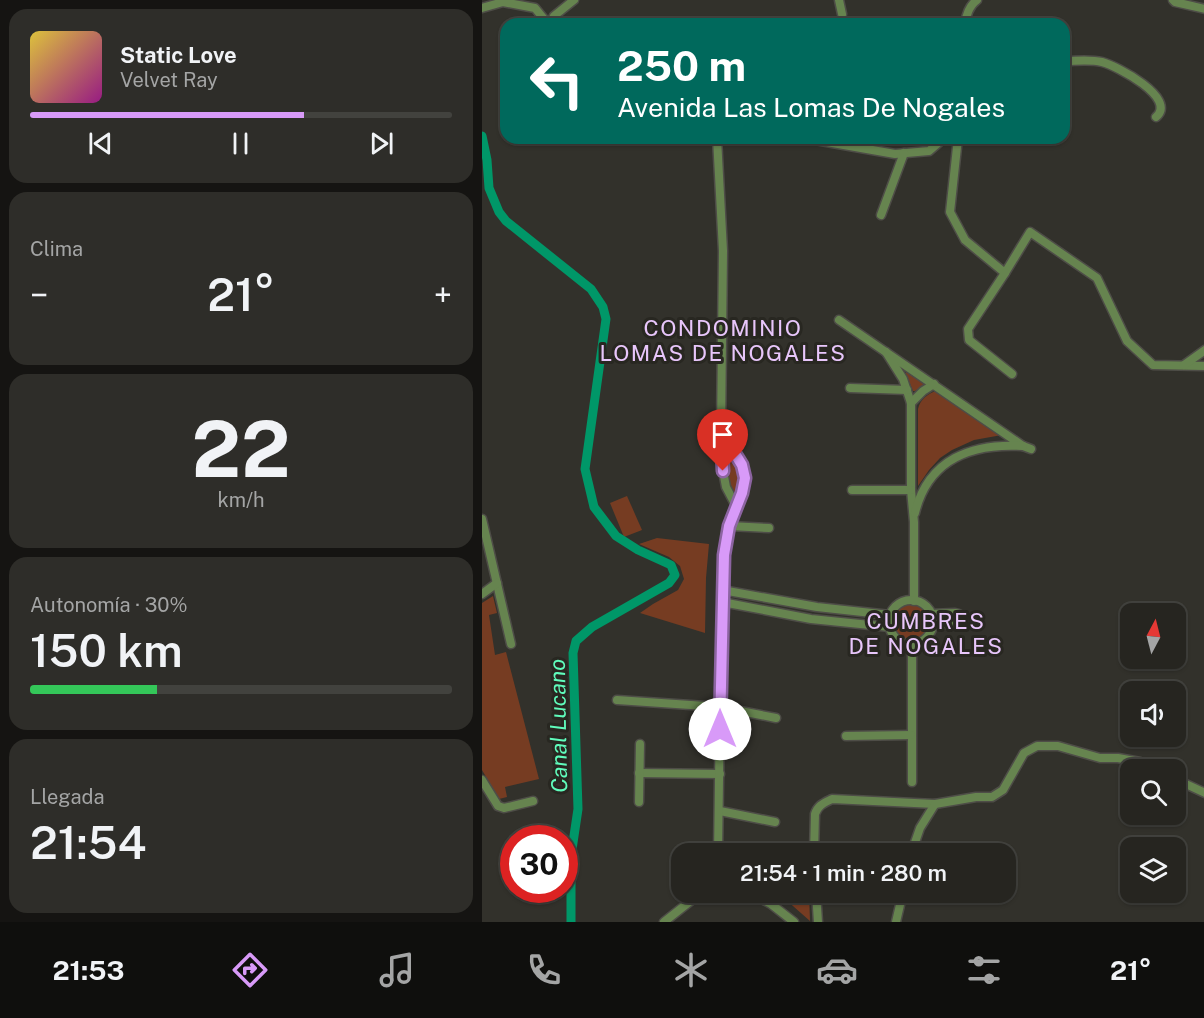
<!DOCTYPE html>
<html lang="es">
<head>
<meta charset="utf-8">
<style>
  :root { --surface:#262520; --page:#2e2d29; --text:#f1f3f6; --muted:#a4a5a5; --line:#42423e; --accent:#d89af8 }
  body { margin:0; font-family:"Public Sans",sans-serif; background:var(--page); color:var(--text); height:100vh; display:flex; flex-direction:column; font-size:22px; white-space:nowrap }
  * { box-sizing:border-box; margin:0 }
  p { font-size:20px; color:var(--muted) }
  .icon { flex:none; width:33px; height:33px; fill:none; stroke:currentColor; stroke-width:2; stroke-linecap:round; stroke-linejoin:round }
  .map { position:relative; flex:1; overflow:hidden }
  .panel { display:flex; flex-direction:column; gap:9px; padding:9px; background:#151412; width:482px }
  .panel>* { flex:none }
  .top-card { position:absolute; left:18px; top:18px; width:570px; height:126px; border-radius:18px; box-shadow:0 2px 4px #0004,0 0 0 2px var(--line); background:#00695c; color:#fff; overflow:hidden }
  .needle { width:39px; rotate:7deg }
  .controls { position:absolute; left:638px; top:603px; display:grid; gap:12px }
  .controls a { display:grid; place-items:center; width:66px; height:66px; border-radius:12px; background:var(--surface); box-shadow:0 2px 4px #0004,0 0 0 2px var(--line); font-size:30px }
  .speed { position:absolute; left:18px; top:825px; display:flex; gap:12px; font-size:30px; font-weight:700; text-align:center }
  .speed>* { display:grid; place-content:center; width:78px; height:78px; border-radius:50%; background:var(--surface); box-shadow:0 2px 4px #0004,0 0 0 2px var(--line); line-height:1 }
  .speed .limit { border:9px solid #d22; background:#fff; color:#111 }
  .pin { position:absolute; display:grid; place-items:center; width:51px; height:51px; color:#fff; margin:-62px -26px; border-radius:50% 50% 50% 0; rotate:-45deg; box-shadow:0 0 6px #0007 }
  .pin .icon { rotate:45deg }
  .me { position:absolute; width:66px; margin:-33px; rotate:0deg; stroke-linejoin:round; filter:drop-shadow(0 0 4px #0008) }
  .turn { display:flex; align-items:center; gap:21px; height:126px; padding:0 18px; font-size:27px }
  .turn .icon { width:78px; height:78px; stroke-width:2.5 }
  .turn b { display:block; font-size:42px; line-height:51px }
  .big { font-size:45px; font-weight:600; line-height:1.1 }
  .panel .widget { flex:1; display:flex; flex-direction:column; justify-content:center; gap:9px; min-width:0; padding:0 21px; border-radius:18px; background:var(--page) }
  .panel .dial { align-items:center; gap:0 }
  .dial b { font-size:78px; line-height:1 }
  .song { display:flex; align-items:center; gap:18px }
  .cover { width:72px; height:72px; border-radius:9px; background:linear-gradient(135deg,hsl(50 70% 55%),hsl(310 70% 35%)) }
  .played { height:6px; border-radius:3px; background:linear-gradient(90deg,var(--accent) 65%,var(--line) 65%) }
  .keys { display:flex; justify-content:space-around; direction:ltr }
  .heat { display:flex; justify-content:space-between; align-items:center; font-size:33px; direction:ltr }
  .charge { height:9px; border-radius:4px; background:linear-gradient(90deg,#34c759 30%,var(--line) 0) }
  .trip { position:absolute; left:189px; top:843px; width:345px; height:60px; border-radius:18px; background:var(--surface); box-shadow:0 2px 4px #0004,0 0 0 2px var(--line); font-weight:600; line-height:60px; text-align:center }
  .menu { display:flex; height:96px; justify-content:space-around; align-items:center; background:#0f0f0d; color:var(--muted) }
  .menu .icon { width:42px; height:42px }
  .menu .active { color:var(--accent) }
  .menu b { font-size:27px; color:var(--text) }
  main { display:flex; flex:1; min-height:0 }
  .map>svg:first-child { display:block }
  .green { fill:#763c22 }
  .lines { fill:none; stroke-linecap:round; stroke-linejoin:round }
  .canal { stroke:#009768; stroke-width:9 }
  .minor-casing { stroke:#4e4d47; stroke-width:11 }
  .minor { stroke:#66844f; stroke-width:8 }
  .route-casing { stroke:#8c64a1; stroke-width:15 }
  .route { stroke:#d89af8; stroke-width:10 }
  .labels { text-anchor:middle; stroke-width:6; stroke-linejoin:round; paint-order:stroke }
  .neighbourhood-label { font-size:22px; letter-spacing:1.5px; fill:#e8c6fb; stroke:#282721 }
  .water-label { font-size:22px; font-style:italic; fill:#60fcbc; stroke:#282721 }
</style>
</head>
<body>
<main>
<section class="panel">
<div class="widget">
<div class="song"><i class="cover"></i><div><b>Static Love</b><p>Velvet Ray</p></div></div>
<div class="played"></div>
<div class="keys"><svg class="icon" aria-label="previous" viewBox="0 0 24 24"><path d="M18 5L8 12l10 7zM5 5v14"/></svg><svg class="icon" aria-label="pause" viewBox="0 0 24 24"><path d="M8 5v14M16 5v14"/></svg><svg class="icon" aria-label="next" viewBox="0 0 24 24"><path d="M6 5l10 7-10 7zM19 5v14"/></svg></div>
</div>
<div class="widget"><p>Clima</p>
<div class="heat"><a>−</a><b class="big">21°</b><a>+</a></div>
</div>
<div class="widget dial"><b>22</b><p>km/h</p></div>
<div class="widget"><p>Autonomía · 30%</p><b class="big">150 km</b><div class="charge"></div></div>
<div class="widget"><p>Llegada</p><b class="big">21:54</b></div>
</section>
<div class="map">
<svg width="723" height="922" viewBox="0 0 723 922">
  <rect width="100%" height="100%" fill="#32312b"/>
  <!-- green -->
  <g class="green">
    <polygon points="424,372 441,383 442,385 433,391 431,391 424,374"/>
    <path d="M 454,391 L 520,435 L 492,440 L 470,450 L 458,458 L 447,470 L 436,486 L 436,409 C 438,400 445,394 454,391 Z"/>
    <path d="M 246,456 L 250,458 C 257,471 258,477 256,492 L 254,494 C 245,482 244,471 246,456 Z"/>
    <polygon points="145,496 160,530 142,537 128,503"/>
    <polygon points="175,538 227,544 224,578 223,633 158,613 171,604 196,590 202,579 198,566 187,557 157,544"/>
    <polygon points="11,596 15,613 7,615 13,655 24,652 57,779 23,787 25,797 17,799 0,770 0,603"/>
    <circle cx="429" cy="622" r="18"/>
    <polygon points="293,893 327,893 328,921 303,899"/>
  </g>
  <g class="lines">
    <!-- canal -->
    <polyline class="canal" points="0,136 5,160 7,188 17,212 24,221 109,289 121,307 124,319 103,469 112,507 134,536 156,550 189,565 193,575 187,583 110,627 94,641 91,653 96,809 89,856 89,922"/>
    <defs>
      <g id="minor">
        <polyline points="357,0 360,14"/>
        <polyline points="691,0 693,2 723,9"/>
        <polyline points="0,8 21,2 53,8 66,24"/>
        <polyline points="68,24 72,16 92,0"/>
        <path d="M 484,24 C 483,16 488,5 495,0"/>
        <path d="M 582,61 C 594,61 608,59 620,62 C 635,66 696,98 674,117"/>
        <polyline points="235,138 241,251 239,431 241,471 244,487 254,506"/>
        <polyline points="322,138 413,154 447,151 462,138"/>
        <polyline points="476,138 468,212 483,240 523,273 548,232 615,278 645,341 671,365 723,366"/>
        <polyline points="399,215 422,153"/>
        <polyline points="523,273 486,329 487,340 530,374"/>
        <polyline points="357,320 541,446 549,449"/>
        <polyline points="404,352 421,379 429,403 429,490 432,522 432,601"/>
        <polyline points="702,365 723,350"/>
        <polyline points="368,388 425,390"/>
        <polyline points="429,403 441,391 452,384"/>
        <polyline points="370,490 429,490"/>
        <path d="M 433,513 C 446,459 490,443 541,446"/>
        <polyline points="0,519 29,644"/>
        <polyline points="247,526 287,528"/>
        <polyline points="240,590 335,607 408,615"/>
        <polyline points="0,594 15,583"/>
        <circle cx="429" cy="622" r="22"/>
        <polyline points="240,602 329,619 408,627"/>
        <polyline points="449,614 473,613 477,614 479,619 479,622 475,624 451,624"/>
        <polyline points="430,644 430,782"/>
        <polyline points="135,700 238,707 294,718"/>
        <polyline points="364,736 429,735"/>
        <polyline points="157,773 238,774"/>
        <polyline points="693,779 723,793"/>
        <polyline points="0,780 16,806 22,808 51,801"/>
        <polyline points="157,802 158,744"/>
        <polyline points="238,811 293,822"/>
        <polyline points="236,854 238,707 241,563 247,526 260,493 263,478 260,465 239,431"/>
        <path d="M 332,854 L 333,814 C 336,805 342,803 350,799 L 453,804"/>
        <polyline points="429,854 438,828 453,804 494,797 510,797 521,790 542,753 555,746 576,746 618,758 636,758 658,762 673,770"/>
        <polyline points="267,892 289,904 312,922"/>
        <polyline points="334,892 336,922"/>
        <polyline points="182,922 220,892"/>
        <polyline points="414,922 421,892"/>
      </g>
    </defs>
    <!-- minor casing -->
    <use href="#minor" class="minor-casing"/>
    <!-- minor -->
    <use href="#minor" class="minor"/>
  </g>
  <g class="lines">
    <defs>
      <polyline id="route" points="238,729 242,555 247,526 260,493 263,478 260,465 239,431 241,471"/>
    </defs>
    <!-- route casing -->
    <use href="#route" class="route-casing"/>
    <!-- route -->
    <use href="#route" class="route"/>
  </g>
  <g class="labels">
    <!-- neighbourhood labels -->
    <g class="neighbourhood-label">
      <text x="241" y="336">CONDOMINIO<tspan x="241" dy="25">LOMAS DE NOGALES</tspan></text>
      <text x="444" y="629">CUMBRES<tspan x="444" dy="25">DE NOGALES</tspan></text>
    </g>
    <!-- water labels -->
    <g class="water-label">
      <text transform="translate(76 726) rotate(-91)" y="8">Canal Lucano</text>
    </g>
  </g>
</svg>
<div class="controls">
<a><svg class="needle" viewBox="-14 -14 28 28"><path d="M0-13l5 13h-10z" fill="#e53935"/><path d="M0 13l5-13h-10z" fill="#a4a5a5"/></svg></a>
<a><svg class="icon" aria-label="sound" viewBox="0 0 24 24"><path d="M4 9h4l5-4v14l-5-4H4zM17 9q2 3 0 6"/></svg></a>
<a><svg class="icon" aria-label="search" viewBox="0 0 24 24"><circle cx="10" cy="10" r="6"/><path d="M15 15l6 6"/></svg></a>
<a><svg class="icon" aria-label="layers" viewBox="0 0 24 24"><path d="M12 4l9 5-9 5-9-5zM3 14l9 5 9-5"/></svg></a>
</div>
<div class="speed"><div class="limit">30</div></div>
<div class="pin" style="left:241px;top:471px;background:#d93025"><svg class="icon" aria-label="arrive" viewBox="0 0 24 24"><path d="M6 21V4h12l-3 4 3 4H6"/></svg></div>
<svg class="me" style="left:238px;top:729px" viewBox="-20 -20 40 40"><circle r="19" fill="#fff"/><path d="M0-13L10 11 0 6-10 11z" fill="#d89af8"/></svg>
<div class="trip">21:54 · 1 min · 280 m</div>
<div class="top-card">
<div class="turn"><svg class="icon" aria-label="left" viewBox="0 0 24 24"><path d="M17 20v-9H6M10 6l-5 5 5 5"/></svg><div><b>250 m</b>Avenida Las Lomas De Nogales</div></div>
</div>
</div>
</main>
<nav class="menu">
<b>21:53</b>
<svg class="icon active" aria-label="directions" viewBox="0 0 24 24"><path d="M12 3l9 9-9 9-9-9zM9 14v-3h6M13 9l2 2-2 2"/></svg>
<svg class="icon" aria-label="music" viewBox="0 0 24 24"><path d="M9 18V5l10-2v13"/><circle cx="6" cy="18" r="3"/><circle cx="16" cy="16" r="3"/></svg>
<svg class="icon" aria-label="phone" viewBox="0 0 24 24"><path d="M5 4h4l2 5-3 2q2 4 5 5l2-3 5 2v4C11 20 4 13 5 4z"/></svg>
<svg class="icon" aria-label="climate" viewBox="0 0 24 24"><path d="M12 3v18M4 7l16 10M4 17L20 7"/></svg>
<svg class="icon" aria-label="car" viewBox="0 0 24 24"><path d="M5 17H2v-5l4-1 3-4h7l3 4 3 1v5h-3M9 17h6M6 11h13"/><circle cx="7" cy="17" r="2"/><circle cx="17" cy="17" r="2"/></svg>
<svg class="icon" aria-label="filters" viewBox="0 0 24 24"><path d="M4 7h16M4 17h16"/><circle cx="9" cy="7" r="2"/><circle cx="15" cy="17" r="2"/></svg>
<b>21°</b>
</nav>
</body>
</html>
